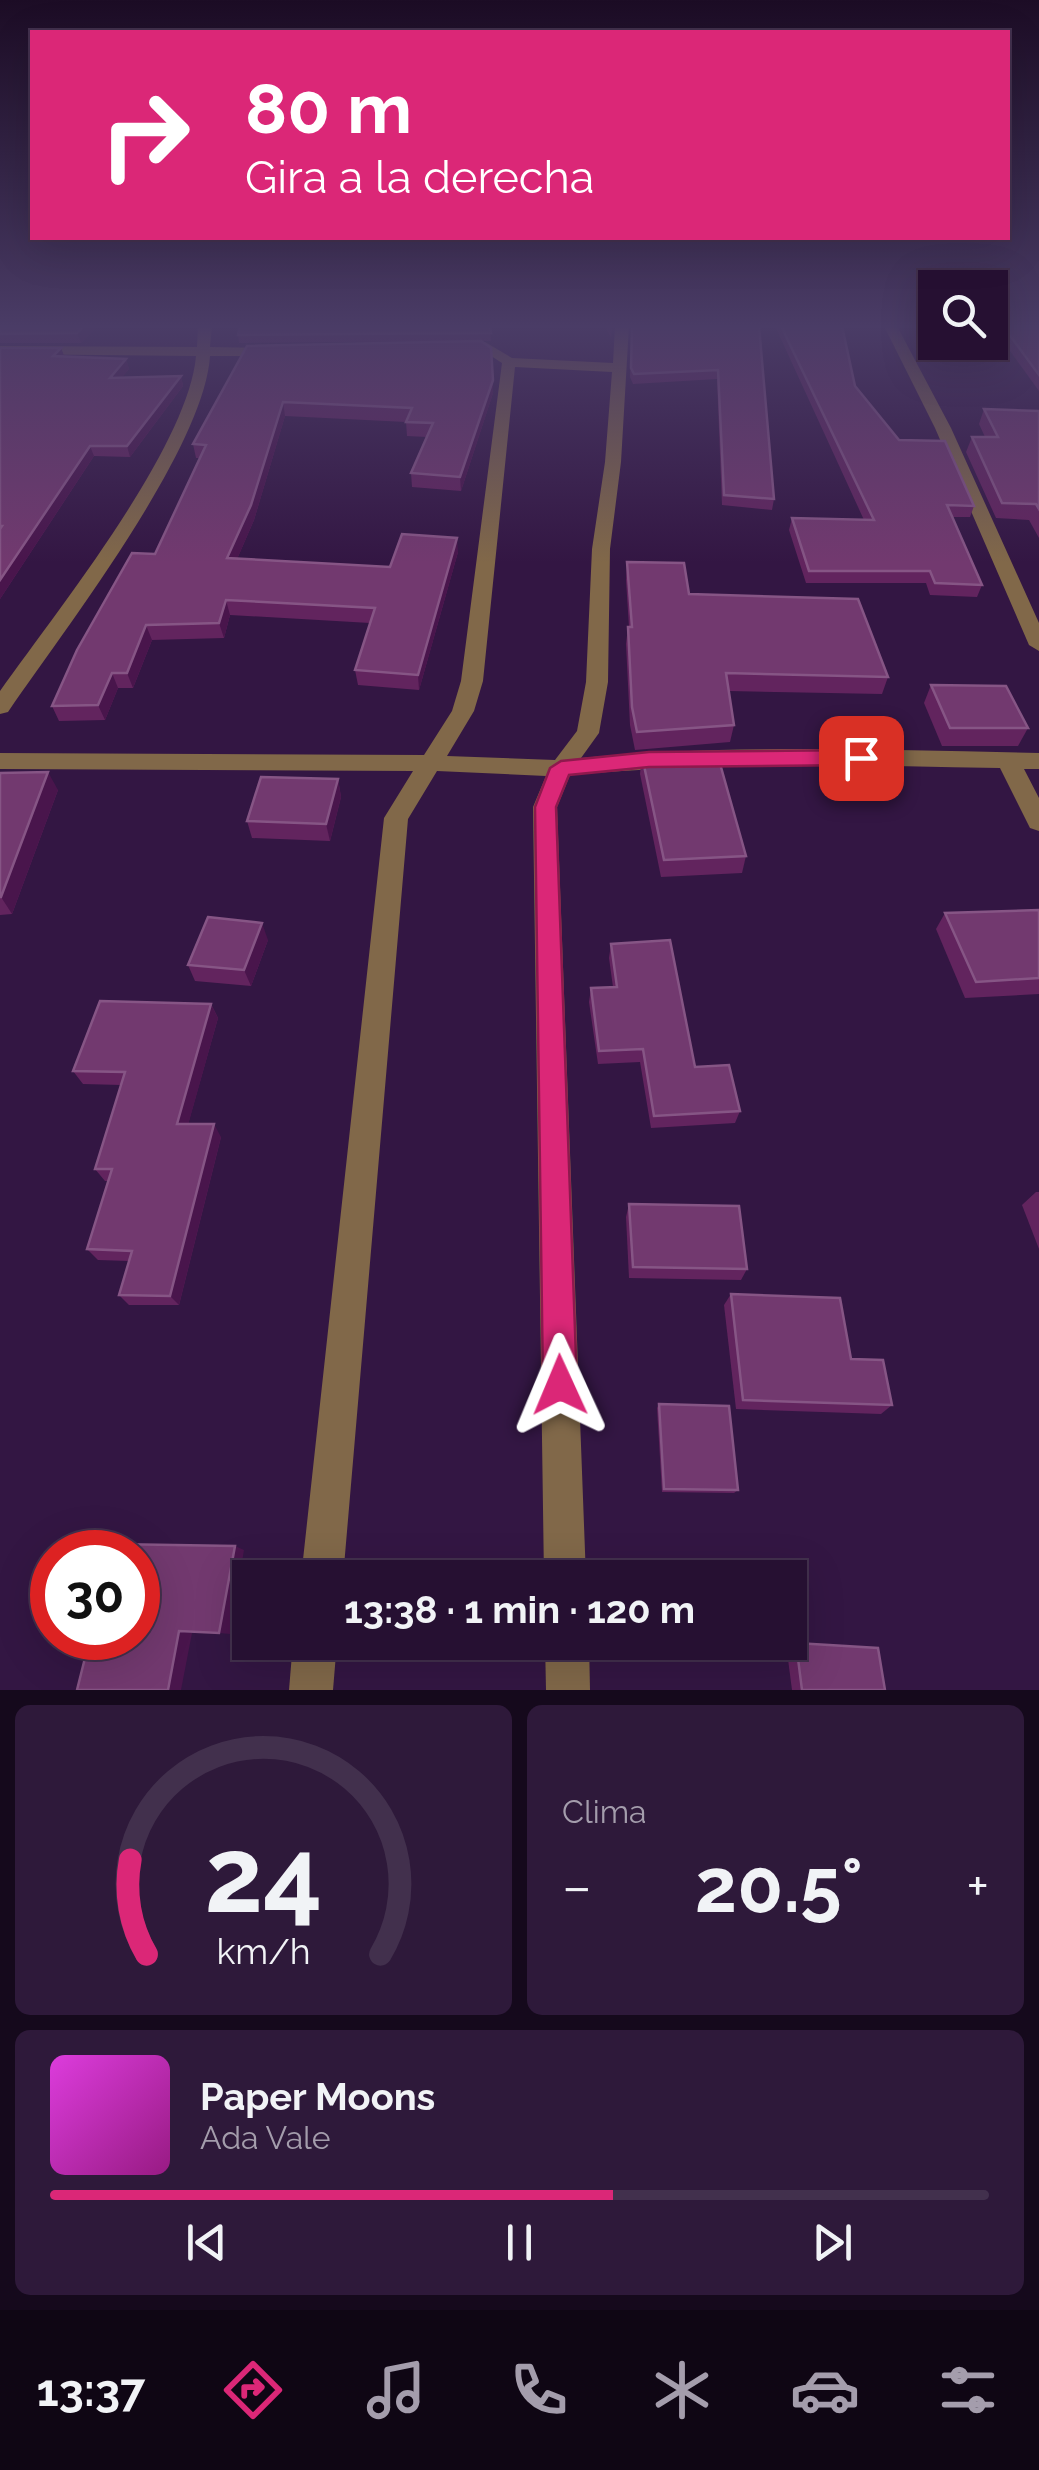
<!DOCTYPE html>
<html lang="es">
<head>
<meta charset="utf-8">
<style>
  :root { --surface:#261032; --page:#2e193a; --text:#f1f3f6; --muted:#a49dac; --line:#42304d; --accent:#db2777 }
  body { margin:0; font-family:Raleway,sans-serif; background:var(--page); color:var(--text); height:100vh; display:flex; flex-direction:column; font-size:38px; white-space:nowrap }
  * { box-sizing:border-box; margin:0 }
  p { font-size:32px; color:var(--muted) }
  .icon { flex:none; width:55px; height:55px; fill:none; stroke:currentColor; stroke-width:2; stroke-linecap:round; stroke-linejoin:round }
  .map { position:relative; height:1690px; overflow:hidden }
  .sheet { display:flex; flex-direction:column; gap:15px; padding:15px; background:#15091c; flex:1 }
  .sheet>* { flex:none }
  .hud { position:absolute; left:30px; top:30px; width:980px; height:210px; border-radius:0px; box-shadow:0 10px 40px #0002,0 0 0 2px var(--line); background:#db2777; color:#fff; overflow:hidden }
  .tools { position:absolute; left:918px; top:270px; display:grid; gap:20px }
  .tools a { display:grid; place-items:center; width:90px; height:90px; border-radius:0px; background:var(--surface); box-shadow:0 10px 40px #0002,0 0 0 2px var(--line); font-size:50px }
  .speed { position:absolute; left:30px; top:1530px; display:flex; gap:20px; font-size:50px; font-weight:700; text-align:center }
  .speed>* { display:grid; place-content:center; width:130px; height:130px; border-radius:50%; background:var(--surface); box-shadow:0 10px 40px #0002,0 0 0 2px var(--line); line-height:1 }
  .speed .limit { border:15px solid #d22; background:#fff; color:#111 }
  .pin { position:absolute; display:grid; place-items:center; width:85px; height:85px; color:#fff; margin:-42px; border-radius:20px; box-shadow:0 5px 15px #0006 }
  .me { position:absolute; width:110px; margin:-55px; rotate:359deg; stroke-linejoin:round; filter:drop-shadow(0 0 8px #0008) }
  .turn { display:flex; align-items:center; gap:35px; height:210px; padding:0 50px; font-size:45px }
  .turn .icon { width:130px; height:130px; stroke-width:2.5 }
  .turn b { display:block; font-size:70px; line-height:85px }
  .big { font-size:75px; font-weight:700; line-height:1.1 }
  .sheet .card { flex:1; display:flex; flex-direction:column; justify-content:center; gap:15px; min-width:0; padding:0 35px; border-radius:15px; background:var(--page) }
  .sheet .dial { align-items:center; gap:0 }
  .dial svg { height:260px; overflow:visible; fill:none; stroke:var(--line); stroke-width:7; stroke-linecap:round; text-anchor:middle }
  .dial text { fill:var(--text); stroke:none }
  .song { display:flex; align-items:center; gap:30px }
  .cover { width:120px; height:120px; border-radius:15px; background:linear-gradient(135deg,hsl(300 70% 55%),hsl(310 70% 35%)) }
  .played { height:10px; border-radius:5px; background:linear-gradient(90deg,var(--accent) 60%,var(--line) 60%) }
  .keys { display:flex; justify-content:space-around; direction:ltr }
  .heat { display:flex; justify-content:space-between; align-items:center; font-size:55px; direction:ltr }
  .sheet .tiles { flex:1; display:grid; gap:15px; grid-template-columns:1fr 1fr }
  .card:last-child { grid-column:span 2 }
  .trip { position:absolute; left:232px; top:1560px; width:575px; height:100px; border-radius:0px; background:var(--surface); box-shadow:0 10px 40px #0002,0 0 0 2px var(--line); font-weight:700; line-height:100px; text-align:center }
  .tab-bar { display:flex; height:160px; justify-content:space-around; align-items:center; background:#0f0614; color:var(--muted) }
  .tab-bar .icon { width:70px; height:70px }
  .tab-bar .active { color:var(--accent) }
  .tab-bar b { font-size:45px; color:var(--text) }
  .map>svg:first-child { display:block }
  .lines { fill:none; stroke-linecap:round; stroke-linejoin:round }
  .street { fill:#816849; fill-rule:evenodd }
  .wall { fill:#62245e }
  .shaded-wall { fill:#49154c }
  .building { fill:#72396f; stroke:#865585; stroke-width:2.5 }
  .route { fill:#db2777; stroke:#8e194d; stroke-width:2.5 }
</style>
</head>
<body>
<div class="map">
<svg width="1039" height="1690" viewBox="0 0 1039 1690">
  <rect width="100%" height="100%" fill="#331643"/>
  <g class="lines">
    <!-- street -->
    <g class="street">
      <path d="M 198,326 L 212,326 L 210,347 L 275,348 L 282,352 L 275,356 L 210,356 C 204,450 64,630 8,712 L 0,714 L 0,691 C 56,612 188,448 196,356 L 0,354 L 0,346 L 197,347 Z"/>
      <path d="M 615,326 L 629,326 L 621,462 L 610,549 L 608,682 L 599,733 L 581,758 C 733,744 887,750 1039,753 L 1039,769 L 1024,769 L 1039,798 L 1039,831 L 1030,828 L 1000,768 C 857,765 713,762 570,775 L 557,807 L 586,1578 L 544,1578 L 533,807 L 546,776 L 437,771 L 408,819 L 343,1578 L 301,1578 L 384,818 L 413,771 L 0,769 L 0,753 L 424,755 L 452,711 L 461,681 L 502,363 L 482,350 L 460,352 L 453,348 L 485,342 L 512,358 L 613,363 ZM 515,367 L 612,372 L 605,462 L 592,549 L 586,682 L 577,731 L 555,760 L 447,756 L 474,711 L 483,681 Z"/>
      <polygon points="884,326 897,326 951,428 1039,623 1039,651 1029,645 935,428"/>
      <polygon points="293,1642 337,1642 333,1690 289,1690"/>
      <polygon points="545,1642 589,1642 590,1690 546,1690"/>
    </g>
  </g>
  <!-- wall -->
  <g class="wall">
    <polygon points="0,326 98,326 81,343 0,343"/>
    <polygon points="490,326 491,341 481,341 493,393 461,491 412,487 411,473 427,437 407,436 406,422 285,416 254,520 237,559 390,567 458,552 419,690 358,685 355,670 370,623 230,615 224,638 152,640 133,688 118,688 105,720 59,721 52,706 155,554 199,458 196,458 193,444 247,346 471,341 239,343 238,335"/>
    <polygon points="605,326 612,326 611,338"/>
    <polygon points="632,326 759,326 774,499 772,510 722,505 717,379 633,384 630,377"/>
    <polygon points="775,326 842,326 855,386 899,440 974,506 970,517 953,517 982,585 977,597 930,595 926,583 806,583 789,530 792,518 864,520"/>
    <polygon points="992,326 1039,326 1039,391"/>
    <polygon points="0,348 61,348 64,357 126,359 129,369 122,377 181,376 183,386 130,457 94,456 0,599"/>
    <polygon points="984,409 1039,411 1039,538 1029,520 996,518 966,452 972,437 985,437 979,424"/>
    <polygon points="627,562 689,594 888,677 882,694 729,691 734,725 730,742 635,750 630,725 626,644 628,627 629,627 626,580"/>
    <polygon points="931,685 1028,728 1018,746 942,746 924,703"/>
    <polygon points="642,756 746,856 742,873 661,877 640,774"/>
    <polygon points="0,773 58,790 12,914 0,915"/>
    <polygon points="338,779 341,797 330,841 252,838 247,821"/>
    <polygon points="1039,910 1039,994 965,998 936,929 945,913"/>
    <polygon points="268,940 251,986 195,981 188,965"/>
    <polygon points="611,944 695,1067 740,1111 735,1123 651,1128 640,1062 598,1064 589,1002 591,988 613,987 609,958"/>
    <polygon points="211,1004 218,1018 188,1124 221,1137 179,1305 129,1305 119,1295 129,1261 98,1260 87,1249 108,1181 105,1181 95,1169 121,1085 83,1084 73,1071"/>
    <polygon points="1036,1192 1039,1192 1039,1249 1022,1205"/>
    <polygon points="629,1204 747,1269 741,1280 629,1278 626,1217"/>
    <polygon points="731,1294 851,1359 892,1405 881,1414 736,1409 724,1305"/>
    <polygon points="659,1404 738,1490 734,1493 662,1492 657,1408"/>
    <polygon points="796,1643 885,1690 792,1690 786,1644"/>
  </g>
  <!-- shaded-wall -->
  <g class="shaded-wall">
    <polygon points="84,326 98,326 81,343 77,333"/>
    <polygon points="61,348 65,358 53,356"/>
    <polygon points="126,359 129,369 113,388 110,378"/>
    <polygon points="181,376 183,386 130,457 127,446"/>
    <polygon points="493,380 493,393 461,491 460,477"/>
    <polygon points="283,402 285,416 254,520 231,573 227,558"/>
    <polygon points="90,446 94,456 0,599 0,580"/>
    <polygon points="457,538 458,552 419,690 418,675"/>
    <polygon points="226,600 230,615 224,638 219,623"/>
    <polygon points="146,625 152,640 133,688 127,673"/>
    <polygon points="112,673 118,688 105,720 98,705"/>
    <polygon points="48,772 58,790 12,914 1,897"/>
    <polygon points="338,779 341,797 330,841 326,824"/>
    <polygon points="262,923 268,940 251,986 244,970"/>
    <polygon points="211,1004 218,1018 185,1136 177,1124"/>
    <polygon points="214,1124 221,1137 179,1305 170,1296"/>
    <polygon points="235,1546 244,1550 230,1634 219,1633"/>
    <polygon points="179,1631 192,1633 181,1690 168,1690"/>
  </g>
  <!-- building -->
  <g class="building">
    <polygon points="0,326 84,326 77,333 0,334"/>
    <polygon points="240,326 490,326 491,333 238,335"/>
    <polygon points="632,326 759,326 774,499 724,495 718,370 634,374 631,368"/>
    <polygon points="781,326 842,326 855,386 899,440 945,441 974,506 947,505 982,585 935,583 930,571 809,571 792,518 874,520"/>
    <polygon points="1003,326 1039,326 1039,375"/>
    <polygon points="481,341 491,348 493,380 460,477 411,473 433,423 406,422 412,408 283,402 251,505 227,558 390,567 402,534 457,538 418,675 355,670 375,608 226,600 219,623 146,625 127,673 112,673 98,705 52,706 77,650 132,553 155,554 206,445 193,444 247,346"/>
    <polygon points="0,348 61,348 53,356 126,359 110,378 181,376 127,446 90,446 0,580 0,529 2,526 0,526"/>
    <polygon points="984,409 1039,411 1039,509 1036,504 1002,503 972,437 998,437"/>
    <polygon points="627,562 684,563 689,594 858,599 888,677 726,673 734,725 637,732 632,707 628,627 632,627"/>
    <polygon points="931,685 1006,686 1028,728 950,728"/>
    <polygon points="717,753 746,856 664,860 642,756"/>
    <polygon points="48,772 1,897 0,897 0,773"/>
    <polygon points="261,777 338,779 326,824 247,821"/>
    <polygon points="1039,910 1039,978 976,982 945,913"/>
    <polygon points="208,917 262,923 244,970 188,965"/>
    <polygon points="670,940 695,1067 729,1065 740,1111 654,1116 643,1049 599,1051 591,988 617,987 611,944"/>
    <polygon points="100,1001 211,1004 177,1124 214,1124 170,1296 119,1295 132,1251 87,1249 112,1169 95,1169 125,1072 73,1071"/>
    <polygon points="629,1204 739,1206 747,1269 633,1267"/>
    <polygon points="731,1294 840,1298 851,1359 883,1360 892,1405 743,1400"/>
    <polygon points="659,1404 729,1406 738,1490 664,1489"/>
    <polygon points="112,1544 235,1546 219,1633 179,1631 168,1690 77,1690 90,1638 138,1638 138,1552 110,1552"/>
    <polygon points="796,1643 878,1648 885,1690 802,1690"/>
  </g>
  <!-- sky -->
  <linearGradient id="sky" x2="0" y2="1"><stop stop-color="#1c0c25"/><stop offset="0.58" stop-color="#4a3c66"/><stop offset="1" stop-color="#4a3c66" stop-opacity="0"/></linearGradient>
  <rect width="1039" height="563" fill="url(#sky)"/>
  <!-- route -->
  <polygon class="route" points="861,750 871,758 861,765 649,767 569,775 556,807 577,1385 572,1397 560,1402 548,1397 543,1385 535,807 550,768 561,761 649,752"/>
</svg>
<div class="tools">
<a><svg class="icon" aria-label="search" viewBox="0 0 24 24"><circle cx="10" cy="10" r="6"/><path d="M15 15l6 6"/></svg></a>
</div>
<div class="speed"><div class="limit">30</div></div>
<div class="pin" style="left:861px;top:758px;background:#d93025"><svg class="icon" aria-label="arrive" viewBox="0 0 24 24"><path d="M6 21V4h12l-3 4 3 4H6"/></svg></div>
<svg class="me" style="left:560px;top:1385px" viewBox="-20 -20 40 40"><path d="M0-17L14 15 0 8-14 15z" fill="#db2777" stroke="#fff" stroke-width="4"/></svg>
<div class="trip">13:38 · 1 min · 120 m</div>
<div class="hud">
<div class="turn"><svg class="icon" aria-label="right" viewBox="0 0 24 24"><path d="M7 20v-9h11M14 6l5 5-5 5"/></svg><div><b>80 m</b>Gira a la derecha</div></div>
</div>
</div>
<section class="sheet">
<div class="tiles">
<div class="card dial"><svg viewBox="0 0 100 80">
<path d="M14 69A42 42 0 1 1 86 69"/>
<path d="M14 69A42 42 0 0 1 9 40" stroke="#db2777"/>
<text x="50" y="56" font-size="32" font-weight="700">24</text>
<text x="50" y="72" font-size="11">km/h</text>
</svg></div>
<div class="card"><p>Clima</p>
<div class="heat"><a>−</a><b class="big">20.5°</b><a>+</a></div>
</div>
<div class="card">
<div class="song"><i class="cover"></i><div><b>Paper Moons</b><p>Ada Vale</p></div></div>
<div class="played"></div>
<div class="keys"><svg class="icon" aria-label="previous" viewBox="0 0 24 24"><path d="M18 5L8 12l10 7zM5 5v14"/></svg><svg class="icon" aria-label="pause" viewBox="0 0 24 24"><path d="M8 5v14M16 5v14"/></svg><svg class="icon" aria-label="next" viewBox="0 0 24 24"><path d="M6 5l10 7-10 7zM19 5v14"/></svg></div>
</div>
</div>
</section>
<nav class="tab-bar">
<b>13:37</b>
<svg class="icon active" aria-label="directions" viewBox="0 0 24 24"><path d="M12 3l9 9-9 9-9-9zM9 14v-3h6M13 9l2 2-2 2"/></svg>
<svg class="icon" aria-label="music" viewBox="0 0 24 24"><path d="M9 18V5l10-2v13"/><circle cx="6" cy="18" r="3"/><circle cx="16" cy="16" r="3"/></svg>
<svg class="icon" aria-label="phone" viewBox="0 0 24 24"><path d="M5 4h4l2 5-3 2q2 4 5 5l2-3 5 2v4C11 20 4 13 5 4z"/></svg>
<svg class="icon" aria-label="climate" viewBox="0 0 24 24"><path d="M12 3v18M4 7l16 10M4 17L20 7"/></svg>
<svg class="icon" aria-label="car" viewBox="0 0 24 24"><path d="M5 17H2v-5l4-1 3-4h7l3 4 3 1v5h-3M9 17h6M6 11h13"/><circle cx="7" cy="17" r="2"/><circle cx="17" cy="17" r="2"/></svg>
<svg class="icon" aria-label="filters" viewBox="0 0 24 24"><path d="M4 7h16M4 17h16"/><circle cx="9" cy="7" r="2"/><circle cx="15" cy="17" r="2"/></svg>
</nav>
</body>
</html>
